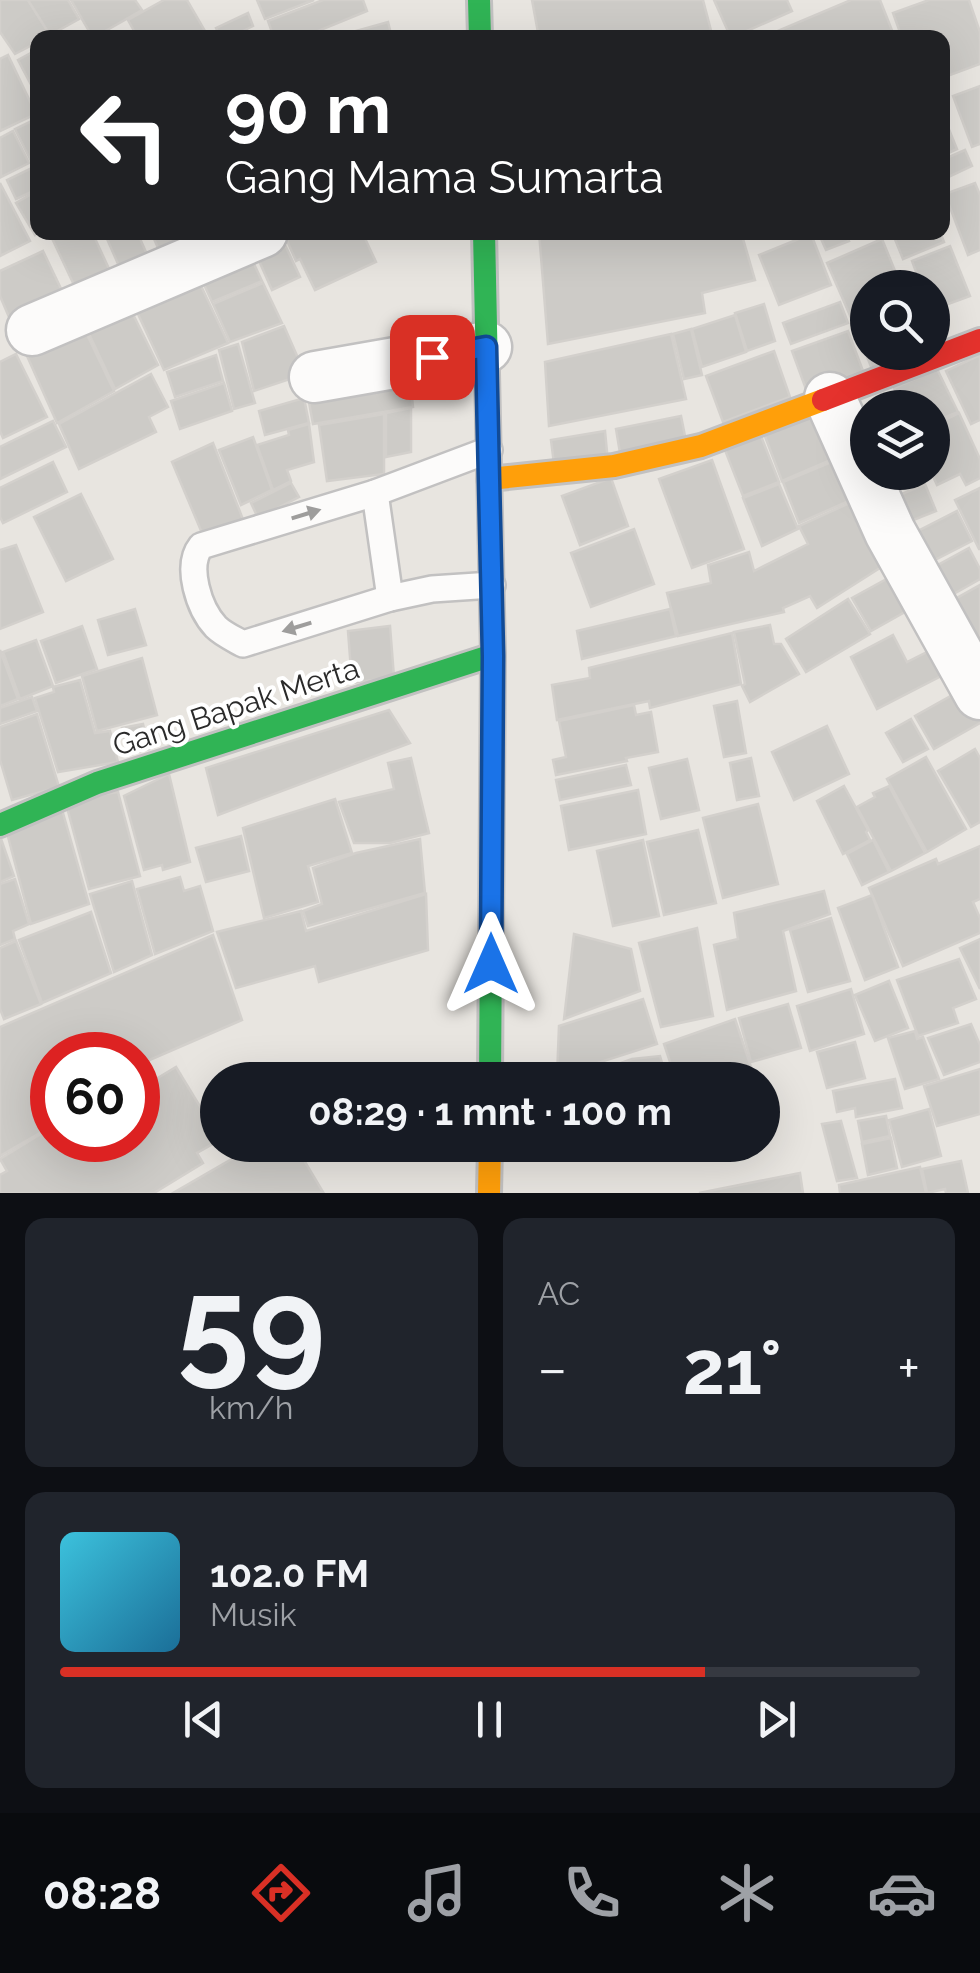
<!DOCTYPE html>
<html lang="id">
<head>
<meta charset="utf-8">
<style>
  :root { --surface:#171b24; --page:#20242c; --text:#f1f3f6; --muted:#9ea1a6; --line:#363941; --accent:#d93025 }
  body { margin:0; font-family:Raleway,sans-serif; background:var(--page); color:var(--text); height:100vh; display:flex; flex-direction:column; font-size:38px; white-space:nowrap }
  * { box-sizing:border-box; margin:0 }
  p { font-size:32px; color:var(--muted) }
  .icon { flex:none; width:55px; height:55px; fill:none; stroke:currentColor; stroke-width:2; stroke-linecap:round; stroke-linejoin:round }
  .map { position:relative; height:1193px; overflow:hidden }
  .drawer { display:flex; flex-direction:column; gap:25px; padding:25px; background:#0d0f14; flex:1 }
  .drawer>* { flex:none }
  .hud { position:absolute; left:30px; top:30px; width:920px; height:210px; border-radius:20px; box-shadow:0 10px 40px #0002; background:#202124; color:#fff; overflow:hidden }
  .buttons { position:absolute; left:850px; top:270px; display:grid; gap:20px }
  .buttons a { display:grid; place-items:center; width:100px; height:100px; border-radius:50%; background:var(--surface); box-shadow:0 10px 40px #0002; font-size:50px }
  .speed { position:absolute; left:30px; top:1032px; display:flex; gap:20px; font-size:50px; font-weight:700; text-align:center }
  .speed>* { display:grid; place-content:center; width:130px; height:130px; border-radius:50%; background:var(--surface); box-shadow:0 10px 40px #0002; line-height:1 }
  .speed .limit { border:15px solid #d22; background:#fff; color:#111 }
  .pin { position:absolute; display:grid; place-items:center; width:85px; height:85px; color:#fff; margin:-42px; border-radius:20px; box-shadow:0 5px 15px #0006 }
  .me { position:absolute; width:110px; margin:-55px; rotate:0deg; stroke-linejoin:round; filter:drop-shadow(0 0 8px #0008) }
  .turn { display:flex; align-items:center; gap:35px; height:210px; padding:0 30px; font-size:45px }
  .turn .icon { width:130px; height:130px; stroke-width:2.5 }
  .turn b { display:block; font-size:70px; line-height:85px }
  .big { font-size:75px; font-weight:700; line-height:1.1 }
  .drawer .card { flex:1; display:flex; flex-direction:column; justify-content:center; gap:15px; min-width:0; padding:0 35px; border-radius:20px; background:var(--page) }
  .drawer .dial { align-items:center; gap:0 }
  .dial b { font-size:130px; line-height:1 }
  .song { display:flex; align-items:center; gap:30px }
  .cover { width:120px; height:120px; border-radius:15px; background:linear-gradient(135deg,hsl(190 70% 55%),hsl(200 70% 35%)) }
  .played { height:10px; border-radius:5px; background:linear-gradient(90deg,var(--accent) 75%,var(--line) 75%) }
  .keys { display:flex; justify-content:space-around; direction:ltr }
  .heat { display:flex; justify-content:space-between; align-items:center; font-size:55px; direction:ltr }
  .drawer .tiles { flex:1; display:grid; gap:25px; grid-template-columns:1fr 1fr }
  .card:last-child { grid-column:span 2 }
  .trip { position:absolute; left:200px; top:1062px; width:580px; height:100px; border-radius:50px; background:var(--surface); box-shadow:0 10px 40px #0002; font-weight:700; line-height:100px; text-align:center }
  .tabs { display:flex; height:160px; justify-content:space-around; align-items:center; background:#090b0e; color:var(--muted) }
  .tabs .icon { width:70px; height:70px }
  .tabs .on { color:var(--accent) }
  .tabs b { font-size:45px; color:var(--text) }
  .map>svg:first-child { display:block }
  .building { fill:#cdcbc7; stroke:#d3d0cc; stroke-width:2.5 }
  .lines { fill:none; stroke-linecap:round; stroke-linejoin:round }
  .lane-casing { stroke:#c2c1c1; stroke-width:30 }
  .street-casing { stroke:#c2c1c1; stroke-width:55 }
  .fast-casing { stroke:#c2c1c1; stroke-width:28 }
  .slow-casing { stroke:#c2c1c1; stroke-width:28 }
  .jam-casing { stroke:#c2c1c1; stroke-width:28 }
  .lane { stroke:#fcfbfa; stroke-width:25 }
  .street { stroke:#fcfbfa; stroke-width:50 }
  .fast { stroke:#30b455; stroke-width:22 }
  .slow { stroke:#ff9f0a; stroke-width:22 }
  .jam { stroke:#e5322d; stroke-width:22 }
  .oneway { fill:#9e9d9c }
  .route-casing { stroke:#114b97; stroke-width:25 }
  .route { stroke:#1a73e8; stroke-width:18 }
  .labels { text-anchor:middle; stroke-width:8; stroke-linejoin:round; paint-order:stroke }
  .street-label { font-size:30px; fill:#2a2a2a; stroke:#fff }
</style>
</head>
<body>
<div class="map">
<svg width="980" height="1193" viewBox="0 0 980 1193">
  <rect width="100%" height="100%" fill="#e8e5e0"/>
  <!-- building -->
  <g class="building">
    <polygon points="0,0 28,0 50,35 38,38 38,42 15,54 0,32"/>
    <polygon points="28,0 68,0 79,19 50,35"/>
    <polygon points="71,0 135,0 142,10 93,38"/>
    <polygon points="164,0 187,0 209,38 138,38 128,20"/>
    <polygon points="257,0 314,0 265,19"/>
    <polygon points="323,0 363,0 367,11 301,38 274,38 268,21"/>
    <polygon points="532,0 703,0 713,38 539,38"/>
    <polygon points="714,0 787,0 792,11 731,38"/>
    <polygon points="851,0 880,0 895,38 761,38"/>
    <polygon points="929,0 969,0 980,32 980,64 942,78 942,38 902,38 893,13"/>
    <polygon points="248,13 253,26 229,38 221,38 216,28"/>
    <polygon points="388,22 392,38 331,38"/>
    <polygon points="38,49 38,98 18,60"/>
    <polygon points="8,55 36,114 0,131 0,59"/>
    <polygon points="980,86 980,144 972,147 953,96"/>
    <polygon points="38,118 38,158 31,161 15,129"/>
    <polygon points="946,122 957,149 942,156 942,123"/>
    <polygon points="13,131 29,163 1,177 0,138"/>
    <polygon points="965,150 972,166 942,180 942,160"/>
    <polygon points="38,165 38,189 16,199 7,180"/>
    <polygon points="0,183 30,241 0,256"/>
    <polygon points="975,183 980,195 980,250 968,255 945,194"/>
    <polygon points="35,192 38,196 38,232 35,235 16,203"/>
    <polygon points="54,232 92,232 110,271 75,287 50,234"/>
    <polygon points="104,232 137,232 150,261 122,273"/>
    <polygon points="151,232 193,232 194,234 159,250"/>
    <polygon points="279,232 300,277 272,290 252,245"/>
    <polygon points="292,232 362,232 376,262 315,290 300,259 296,261 285,236"/>
    <polygon points="539,232 741,232 755,280 702,293 705,313 548,344"/>
    <polygon points="818,232 845,232 849,241 826,250"/>
    <polygon points="892,232 940,232 944,242 903,259"/>
    <polygon points="811,234 831,285 779,305 759,255"/>
    <polygon points="882,239 902,288 868,288 868,314 852,320 827,263"/>
    <polygon points="950,246 970,296 932,310 932,288 922,288 912,261"/>
    <polygon points="246,247 262,281 212,302 196,267"/>
    <polygon points="43,251 63,293 9,317 0,296 0,271"/>
    <polygon points="193,269 228,343 164,370 130,297"/>
    <polygon points="263,283 282,323 230,342 213,304"/>
    <polygon points="126,300 158,365 115,389 83,321"/>
    <polygon points="840,302 848,323 791,344 783,323"/>
    <polygon points="764,304 775,341 747,351 735,313"/>
    <polygon points="735,315 746,352 702,367 692,329"/>
    <polygon points="868,318 868,352 927,352 874,374 854,324"/>
    <polygon points="81,322 114,391 57,423 24,349"/>
    <polygon points="284,326 305,374 254,391 242,342"/>
    <polygon points="691,329 702,375 684,379 673,334"/>
    <polygon points="848,331 863,371 807,392 792,351"/>
    <polygon points="671,334 686,399 549,426 545,362"/>
    <polygon points="238,344 255,403 234,409 219,350"/>
    <polygon points="774,351 790,397 723,422 706,376"/>
    <polygon points="16,354 47,417 3,438 0,431 0,362"/>
    <polygon points="216,355 223,381 175,397 167,372"/>
    <polygon points="980,355 980,420 971,424 946,371"/>
    <polygon points="409,368 413,407 313,424 306,386"/>
    <polygon points="937,369 958,412 932,423 932,408 902,408 894,388"/>
    <polygon points="151,374 168,407 149,417 156,432 79,469 59,424"/>
    <polygon points="224,383 232,411 180,429 171,401"/>
    <polygon points="304,398 309,423 265,435 259,411"/>
    <polygon points="411,408 411,452 386,457 386,413"/>
    <polygon points="821,408 840,456 782,481 763,431"/>
    <polygon points="959,413 980,459 980,478 966,485 960,474 937,485 931,472 932,472 932,426"/>
    <polygon points="384,414 384,474 327,481 319,425"/>
    <polygon points="681,416 687,446 621,459 616,429"/>
    <polygon points="53,421 66,447 0,479 0,447"/>
    <polygon points="309,424 314,462 287,470 291,481 273,490 257,445 289,435 288,430"/>
    <polygon points="605,431 608,462 555,472 551,440"/>
    <polygon points="759,431 779,482 743,496 723,445"/>
    <polygon points="253,437 272,490 241,505 219,450"/>
    <polygon points="213,443 244,522 205,540 172,462"/>
    <polygon points="841,458 858,497 799,523 783,482"/>
    <polygon points="712,460 744,549 692,568 659,479"/>
    <polygon points="53,462 67,492 3,523 0,517 0,488"/>
    <polygon points="878,472 922,472 924,477 883,493"/>
    <polygon points="611,478 628,526 580,545 562,496"/>
    <polygon points="291,483 299,497 258,518 251,503"/>
    <polygon points="779,484 798,529 762,546 743,498"/>
    <polygon points="925,484 936,511 898,526 888,500"/>
    <polygon points="980,488 980,549 979,549 955,500"/>
    <polygon points="81,494 113,559 66,581 34,517"/>
    <polygon points="854,501 883,566 817,608 810,596 783,608 784,612 678,636 667,593 711,583 708,565 749,552 754,571 808,544 799,526"/>
    <polygon points="957,511 972,541 921,567 906,537"/>
    <polygon points="634,529 654,584 591,607 571,553"/>
    <polygon points="16,545 43,612 0,629 0,550"/>
    <polygon points="969,548 980,569 980,579 941,601 925,572"/>
    <polygon points="894,575 912,608 871,631 852,598"/>
    <polygon points="980,585 980,667 939,608"/>
    <polygon points="848,599 870,634 806,672 786,639"/>
    <polygon points="135,609 146,645 108,655 98,620"/>
    <polygon points="670,609 676,636 582,659 577,631"/>
    <polygon points="770,625 774,644 781,644 799,674 750,702 742,686 745,684 734,632"/>
    <polygon points="82,626 97,669 56,683 41,641"/>
    <polygon points="390,626 394,677 352,683 348,631"/>
    <polygon points="732,633 741,684 650,708 649,701 557,720 552,685 590,678 589,668"/>
    <polygon points="893,635 907,662 941,645 953,670 877,709 851,657"/>
    <polygon points="36,640 53,686 20,699 3,652"/>
    <polygon points="0,650 18,699 0,706"/>
    <polygon points="142,658 157,715 97,731 82,676"/>
    <polygon points="80,680 95,733 110,731 118,762 58,772 35,698 54,692 53,687"/>
    <polygon points="965,688 980,714 980,723 934,749 915,716"/>
    <polygon points="32,697 37,711 0,724 0,708"/>
    <polygon points="737,701 746,753 724,757 714,706"/>
    <polygon points="634,705 636,715 651,712 658,752 626,758 627,761 556,775 553,760 566,757 559,721"/>
    <polygon points="389,710 410,743 218,815 206,768"/>
    <polygon points="37,714 59,787 12,800 0,760 0,727"/>
    <polygon points="911,719 928,749 903,762 886,733"/>
    <polygon points="143,724 149,749 128,754 122,728"/>
    <polygon points="827,726 849,774 794,800 772,752"/>
    <polygon points="975,749 980,758 980,822 971,827 938,771"/>
    <polygon points="926,757 966,829 927,852 887,779"/>
    <polygon points="411,758 429,833 390,843 354,843 339,802 394,789 388,763"/>
    <polygon points="751,758 759,796 737,800 730,763"/>
    <polygon points="687,759 699,810 661,819 649,768"/>
    <polygon points="626,765 631,785 560,800 556,780"/>
    <polygon points="169,774 190,862 163,870 162,865 144,870 124,796"/>
    <polygon points="844,786 868,830 866,832 870,840 843,854 817,801"/>
    <polygon points="889,786 925,853 891,871 857,807 875,797 873,793"/>
    <polygon points="638,790 646,834 569,850 561,806"/>
    <polygon points="118,792 140,876 89,889 65,800"/>
    <polygon points="335,799 352,853 308,866 318,902 264,918 243,828"/>
    <polygon points="758,804 778,884 723,898 703,818"/>
    <polygon points="61,806 89,904 31,924 6,829"/>
    <polygon points="698,830 716,903 664,915 647,842"/>
    <polygon points="0,836 14,876 0,882"/>
    <polygon points="241,836 249,871 206,882 196,848"/>
    <polygon points="420,839 425,893 308,926 303,911 322,904 313,868 356,853"/>
    <polygon points="643,840 659,916 613,926 597,851"/>
    <polygon points="873,840 889,872 862,885 847,854"/>
    <polygon points="980,846 980,899 973,902 980,918 980,933 903,966 869,888 936,859 938,864"/>
    <polygon points="180,877 184,891 200,886 213,931 155,954 137,889"/>
    <polygon points="15,879 29,924 13,931 15,939 0,945 0,884"/>
    <polygon points="132,881 152,955 114,972 90,894"/>
    <polygon points="824,891 830,914 783,931 796,991 727,1010 714,945 738,939 734,913"/>
    <polygon points="426,894 428,950 319,982 315,966 236,988 217,932 301,911 306,931"/>
    <polygon points="872,895 898,967 865,980 838,908"/>
    <polygon points="91,912 111,973 42,1003 19,940"/>
    <polygon points="831,918 850,981 808,992 790,930"/>
    <polygon points="697,928 713,1016 661,1027 639,943"/>
    <polygon points="574,934 631,949 640,991 564,1019"/>
    <polygon points="213,935 242,1020 138,1065 138,1055 52,1055 52,1126 0,1156 0,1027"/>
    <polygon points="980,939 980,989 960,948"/>
    <polygon points="16,941 41,1004 4,1019 0,1009 0,948"/>
    <polygon points="959,959 976,999 953,1008 958,1023 918,1036 897,980"/>
    <polygon points="889,981 908,1028 875,1041 855,995"/>
    <polygon points="851,989 864,1034 810,1051 797,1006"/>
    <polygon points="643,999 657,1044 557,1076 559,1026"/>
    <polygon points="788,1004 801,1048 751,1062 739,1018"/>
    <polygon points="735,1019 753,1073 734,1080 676,1080 664,1044"/>
    <polygon points="971,1024 980,1045 980,1062 944,1075 928,1038"/>
    <polygon points="915,1031 917,1039 923,1037 939,1079 905,1089 888,1038"/>
    <polygon points="855,1042 865,1078 827,1088 817,1052"/>
    <polygon points="660,1056 667,1080 573,1080 632,1059"/>
    <polygon points="176,1067 218,1136 218,1141 197,1153 203,1163 154,1193 0,1193 0,1175 7,1171 0,1159 52,1127 52,1140 138,1140 138,1090"/>
    <polygon points="980,1069 980,1114 937,1126 924,1086"/>
    <polygon points="895,1079 902,1108 856,1117 855,1108 837,1112 833,1091"/>
    <polygon points="929,1109 941,1156 902,1167 889,1120"/>
    <polygon points="886,1116 890,1136 862,1142 858,1121"/>
    <polygon points="841,1121 857,1178 837,1181 822,1124"/>
    <polygon points="891,1138 897,1168 868,1175 862,1144"/>
    <polygon points="256,1145 295,1145 323,1192 173,1193"/>
    <polygon points="564,1145 600,1145 566,1160"/>
    <polygon points="961,1161 968,1193 946,1193 945,1189 927,1193 922,1169"/>
    <polygon points="920,1167 926,1193 840,1193 839,1185"/>
    <polygon points="800,1173 803,1193 699,1193"/>
  </g>
  <g class="lines">
    <defs>
      <g id="lane">
        <path d="M 489,450 L 375,493 L 201,546 C 185,566 199,609 216,627 C 223,634 234,639 243,644 L 390,598 L 432,589 L 492,585"/>
        <polyline points="375,493 390,598"/>
      </g>
      <g id="street">
        <polyline points="32,330 262,232"/>
        <polyline points="315,377 486,347"/>
        <polyline points="830,398 890,532 980,694"/>
      </g>
      <g id="fast">
        <polyline points="479,0 480,38"/>
        <polyline points="484,232 493,655 490,1080"/>
        <polyline points="0,825 97,783 493,655"/>
      </g>
      <g id="slow">
        <polyline points="489,479 614,466 701,446 823,400"/>
        <polyline points="489,1193 490,1145"/>
      </g>
      <polyline id="jam" points="823,400 980,340"/>
    </defs>
    <!-- lane casing -->
    <use href="#lane" class="lane-casing"/>
    <!-- street casing -->
    <use href="#street" class="street-casing"/>
    <!-- fast casing -->
    <use href="#fast" class="fast-casing"/>
    <!-- slow casing -->
    <use href="#slow" class="slow-casing"/>
    <!-- jam casing -->
    <use href="#jam" class="jam-casing"/>
    <!-- lane -->
    <use href="#lane" class="lane"/>
    <!-- street -->
    <use href="#street" class="street"/>
    <!-- fast -->
    <use href="#fast" class="fast"/>
    <!-- slow -->
    <use href="#slow" class="slow"/>
    <!-- jam -->
    <use href="#jam" class="jam"/>
  </g>
  <!-- one-way arrows -->
  <defs><path id="oneway-solid" d="M-6-.8H1V-3.2L6.5 0L1 3.2V.8H-6Z" transform="scale(2.5)"/></defs>
  <g class="oneway">
    <use href="#oneway-solid" transform="translate(306 514) rotate(-17)"/>
    <use href="#oneway-solid" transform="translate(297 627) rotate(163)"/>
  </g>
  <g class="lines">
    <defs>
      <polyline id="route" points="432,357 486,347 493,656 491,964"/>
    </defs>
    <!-- route casing -->
    <use href="#route" class="route-casing"/>
    <!-- route -->
    <use href="#route" class="route"/>
  </g>
  <g class="labels">
    <!-- street labels -->
    <g class="street-label">
      <text transform="translate(236 707) rotate(-18)" y="10">Gang Bapak Merta</text>
    </g>
  </g>
</svg>
<div class="buttons">
<a><svg class="icon" aria-label="search" viewBox="0 0 24 24"><circle cx="10" cy="10" r="6"/><path d="M15 15l6 6"/></svg></a>
<a><svg class="icon" aria-label="layers" viewBox="0 0 24 24"><path d="M12 4l9 5-9 5-9-5zM3 14l9 5 9-5"/></svg></a>
</div>
<div class="speed"><div class="limit">60</div></div>
<div class="pin" style="left:432px;top:357px;background:#d93025"><svg class="icon" aria-label="arrive" viewBox="0 0 24 24"><path d="M6 21V4h12l-3 4 3 4H6"/></svg></div>
<svg class="me" style="left:491px;top:964px" viewBox="-20 -20 40 40"><path d="M0-17L14 15 0 8-14 15z" fill="#1a73e8" stroke="#fff" stroke-width="4"/></svg>
<div class="trip">08:29 · 1 mnt · 100 m</div>
<div class="hud">
<div class="turn"><svg class="icon" aria-label="left" viewBox="0 0 24 24"><path d="M17 20v-9H6M10 6l-5 5 5 5"/></svg><div><b>90 m</b>Gang Mama Sumarta</div></div>
</div>
</div>
<section class="drawer">
<div class="tiles">
<div class="card dial"><b>59</b><p>km/h</p></div>
<div class="card"><p>AC</p>
<div class="heat"><a>−</a><b class="big">21°</b><a>+</a></div>
</div>
<div class="card">
<div class="song"><i class="cover"></i><div><b>102.0 FM</b><p>Musik</p></div></div>
<div class="played"></div>
<div class="keys"><svg class="icon" aria-label="previous" viewBox="0 0 24 24"><path d="M18 5L8 12l10 7zM5 5v14"/></svg><svg class="icon" aria-label="pause" viewBox="0 0 24 24"><path d="M8 5v14M16 5v14"/></svg><svg class="icon" aria-label="next" viewBox="0 0 24 24"><path d="M6 5l10 7-10 7zM19 5v14"/></svg></div>
</div>
</div>
</section>
<nav class="tabs">
<b>08:28</b>
<svg class="icon on" aria-label="directions" viewBox="0 0 24 24"><path d="M12 3l9 9-9 9-9-9zM9 14v-3h6M13 9l2 2-2 2"/></svg>
<svg class="icon" aria-label="music" viewBox="0 0 24 24"><path d="M9 18V5l10-2v13"/><circle cx="6" cy="18" r="3"/><circle cx="16" cy="16" r="3"/></svg>
<svg class="icon" aria-label="phone" viewBox="0 0 24 24"><path d="M5 4h4l2 5-3 2q2 4 5 5l2-3 5 2v4C11 20 4 13 5 4z"/></svg>
<svg class="icon" aria-label="climate" viewBox="0 0 24 24"><path d="M12 3v18M4 7l16 10M4 17L20 7"/></svg>
<svg class="icon" aria-label="car" viewBox="0 0 24 24"><path d="M5 17H2v-5l4-1 3-4h7l3 4 3 1v5h-3M9 17h6M6 11h13"/><circle cx="7" cy="17" r="2"/><circle cx="17" cy="17" r="2"/></svg>
</nav>
</body>
</html>
